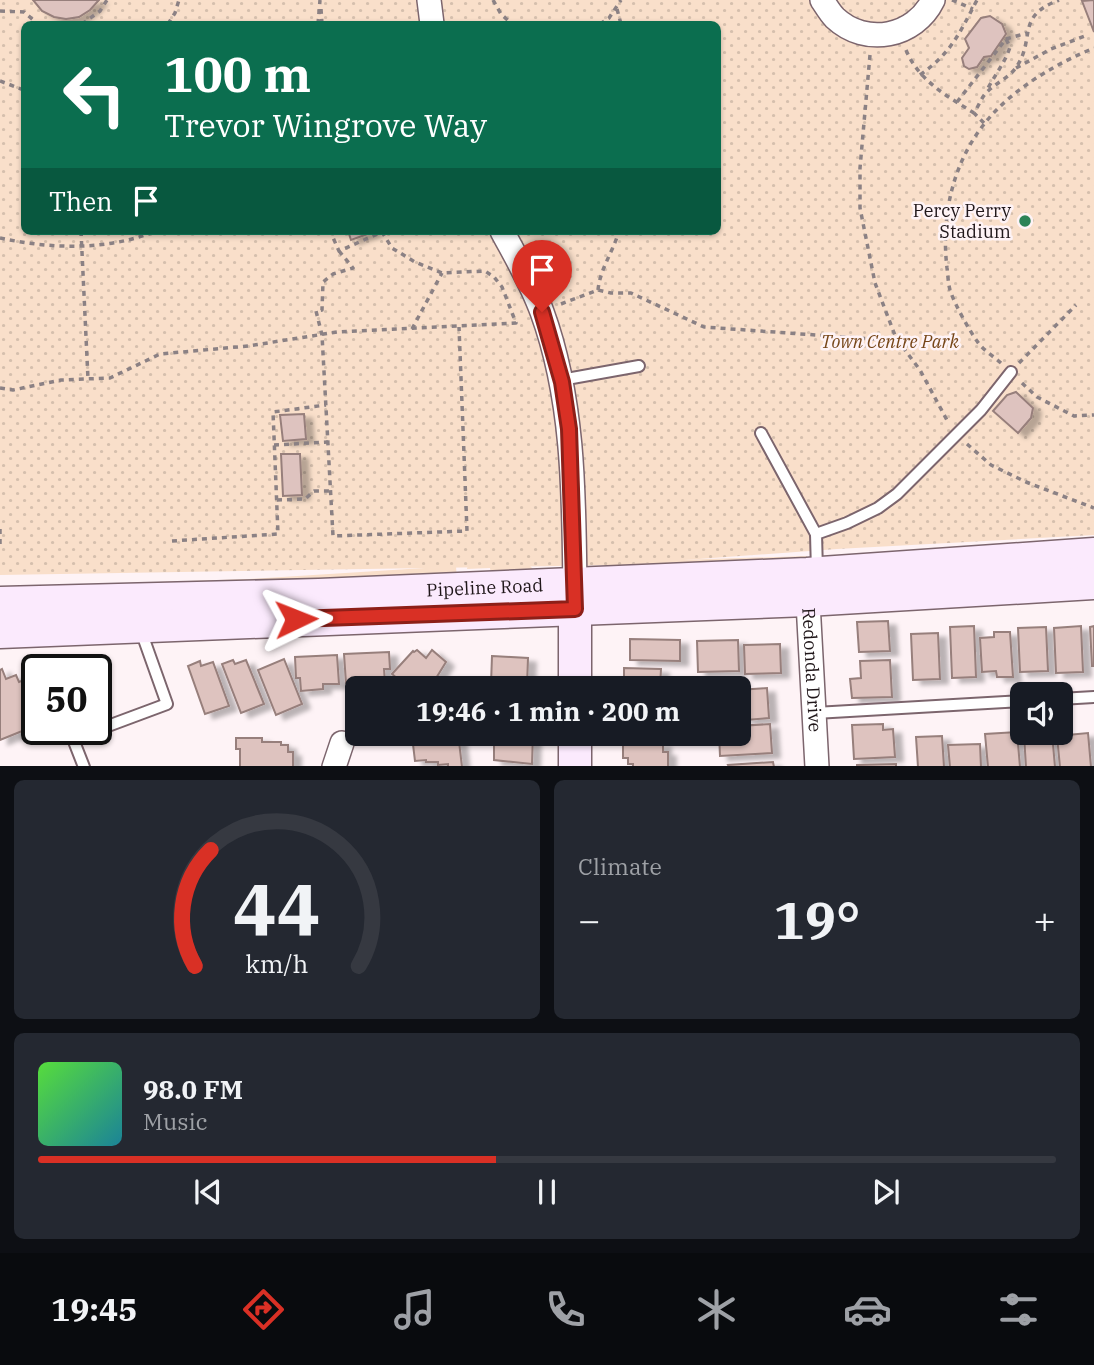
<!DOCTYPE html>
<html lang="en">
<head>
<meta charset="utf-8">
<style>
  :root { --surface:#171b24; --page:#242831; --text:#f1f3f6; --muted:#9ea1a6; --line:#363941; --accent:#d93025 }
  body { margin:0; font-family:"IBM Plex Serif",serif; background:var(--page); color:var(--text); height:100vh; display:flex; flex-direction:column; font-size:26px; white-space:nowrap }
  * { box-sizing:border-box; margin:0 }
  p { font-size:23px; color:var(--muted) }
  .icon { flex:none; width:38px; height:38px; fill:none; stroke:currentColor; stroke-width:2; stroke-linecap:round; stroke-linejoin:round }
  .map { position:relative; height:766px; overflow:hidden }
  .sheet { display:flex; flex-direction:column; gap:14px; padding:14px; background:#0d0f14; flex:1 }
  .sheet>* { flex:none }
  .hud { position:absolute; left:21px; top:21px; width:700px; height:214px; border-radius:10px; box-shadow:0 2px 5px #0004; background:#0b6e4f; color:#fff; overflow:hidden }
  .controls { position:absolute; left:1010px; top:682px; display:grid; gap:14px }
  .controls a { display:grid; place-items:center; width:63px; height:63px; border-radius:10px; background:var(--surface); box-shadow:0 2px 5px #0004; font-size:35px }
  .speed { position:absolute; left:21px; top:654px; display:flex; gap:14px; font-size:35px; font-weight:700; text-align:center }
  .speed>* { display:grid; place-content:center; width:91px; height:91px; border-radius:50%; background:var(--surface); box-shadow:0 2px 5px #0004; line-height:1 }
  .speed .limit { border:4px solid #111; border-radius:10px; background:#fff; color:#111 }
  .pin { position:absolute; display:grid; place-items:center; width:60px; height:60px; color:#fff; margin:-72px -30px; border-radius:50% 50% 50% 0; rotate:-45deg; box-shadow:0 0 7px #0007 }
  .pin .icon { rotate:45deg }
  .me { position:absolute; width:77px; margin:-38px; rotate:88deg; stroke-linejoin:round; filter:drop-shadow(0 0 5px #0008) }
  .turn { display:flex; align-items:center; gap:24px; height:147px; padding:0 28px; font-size:32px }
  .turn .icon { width:91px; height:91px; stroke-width:2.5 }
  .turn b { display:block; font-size:49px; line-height:60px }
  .then { display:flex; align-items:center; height:66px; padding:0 28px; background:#0003; gap:14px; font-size:26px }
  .big { font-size:52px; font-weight:800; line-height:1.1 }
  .sheet .widget { flex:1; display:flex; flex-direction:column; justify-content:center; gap:10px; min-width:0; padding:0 24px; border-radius:10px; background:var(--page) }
  .sheet .dial { align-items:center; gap:0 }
  .dial svg { height:182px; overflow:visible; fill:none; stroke:var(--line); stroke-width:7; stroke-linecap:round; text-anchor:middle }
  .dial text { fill:var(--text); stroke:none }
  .song { display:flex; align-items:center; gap:21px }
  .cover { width:84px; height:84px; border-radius:10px; background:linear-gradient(135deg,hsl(110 70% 55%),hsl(190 70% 35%)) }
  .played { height:7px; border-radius:4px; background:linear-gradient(90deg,var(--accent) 45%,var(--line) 45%) }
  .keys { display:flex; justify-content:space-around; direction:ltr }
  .heat { display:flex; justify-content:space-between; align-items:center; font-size:38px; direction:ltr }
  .sheet .tiles { flex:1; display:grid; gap:14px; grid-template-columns:1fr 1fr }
  .widget:last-child { grid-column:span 2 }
  .trip { position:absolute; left:345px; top:676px; width:406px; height:70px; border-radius:10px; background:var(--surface); box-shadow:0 2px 5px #0004; font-weight:800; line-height:70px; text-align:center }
  .tabs { display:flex; height:112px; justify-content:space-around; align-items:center; background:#090b0e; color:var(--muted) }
  .tabs .icon { width:49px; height:49px }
  .tabs .current { color:var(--accent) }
  .tabs b { font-size:32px; color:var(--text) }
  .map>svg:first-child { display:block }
  .green { fill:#f9dfca }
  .park { fill:url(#park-dots); fill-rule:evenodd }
  .building { fill:#dec3bf; stroke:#977f7b; stroke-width:2; filter:url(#shadow) }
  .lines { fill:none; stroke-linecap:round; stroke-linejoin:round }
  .lane-casing { stroke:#7c656d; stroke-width:14 }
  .street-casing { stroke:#7c656d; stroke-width:26 }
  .secondary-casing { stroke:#7c656d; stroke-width:35 }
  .path { stroke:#8b8184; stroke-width:3.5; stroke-dasharray:5 5; stroke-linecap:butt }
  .lane { stroke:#fff; stroke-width:10 }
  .street { stroke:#fff; stroke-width:23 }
  .secondary { stroke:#fbeafd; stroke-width:32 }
  .route-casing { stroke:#8d1f18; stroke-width:18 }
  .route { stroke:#d93025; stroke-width:12 }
  .poi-dot { fill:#2c8357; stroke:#fef3f6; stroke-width:2.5 }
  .labels { text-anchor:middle; stroke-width:5; stroke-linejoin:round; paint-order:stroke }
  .poi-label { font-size:18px; fill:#20171a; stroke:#fef3f6; text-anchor:end }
  .park-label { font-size:18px; font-style:italic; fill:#764618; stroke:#fef3f6 }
  .street-label { font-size:18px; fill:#20171a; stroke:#fef3f6 }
</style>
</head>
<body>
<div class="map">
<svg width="1094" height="767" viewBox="0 0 1094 767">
  <defs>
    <pattern id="park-dots" width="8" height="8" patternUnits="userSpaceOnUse" patternTransform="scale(1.75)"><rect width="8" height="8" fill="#f9dfca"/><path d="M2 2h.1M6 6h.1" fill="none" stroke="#d5bfad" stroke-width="1.8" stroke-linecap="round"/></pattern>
    <filter id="shadow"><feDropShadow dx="8" dy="4.5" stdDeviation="2" flood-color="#0004"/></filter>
  </defs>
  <rect width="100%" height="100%" fill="#fef3f6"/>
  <!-- green -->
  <g class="green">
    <polygon points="807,556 803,566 612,568 611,562"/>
    <polygon points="468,564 529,565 533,569 533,572 491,574 490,568 467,569"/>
    <polygon points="456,566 457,581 99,591 96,584 249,579"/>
  </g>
  <!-- park -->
  <path class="park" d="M 0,0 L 1094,0 L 1094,535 L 837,549 L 615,565 L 0,575 ZM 24,24 L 718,24 L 718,231 L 24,231 Z"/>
  <!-- building -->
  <g class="building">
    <polygon points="33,0 99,0 90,10 79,17 66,19 54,17 42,11"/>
    <polygon points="1094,0 1094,32 1082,1"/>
    <polygon points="990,16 1002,24 1006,34 991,56 984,57 977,67 969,69 964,66 962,58 969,48 965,39 981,18"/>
    <polygon points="348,231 372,231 373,232 351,240"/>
    <polygon points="1016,392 1033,408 1031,418 1018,433 993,411 1007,395"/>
    <polygon points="304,414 306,439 283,441 280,415"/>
    <polygon points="281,454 300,454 302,495 283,496"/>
    <polygon points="888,621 890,651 859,652 857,622"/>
    <polygon points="974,626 976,677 952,678 950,627"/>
    <polygon points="1081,626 1083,672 1056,673 1054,628"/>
    <polygon points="1094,626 1094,666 1092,666 1090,627"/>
    <polygon points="1046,627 1048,671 1020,672 1018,628"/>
    <polygon points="994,632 1010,632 1013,677 997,677 996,671 982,672 980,638 994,637"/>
    <polygon points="938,633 940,679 913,680 911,634"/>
    <polygon points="630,639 680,640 680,661 630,660"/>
    <polygon points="738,640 739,671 698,672 697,641"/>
    <polygon points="780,644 781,673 745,674 744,645"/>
    <polygon points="417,650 426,658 432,650 446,662 433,683 430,681 425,688 398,688 393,684 398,679 392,674 413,651 414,652"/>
    <polygon points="389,652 390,669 384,669 385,683 358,685 358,682 346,683 344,654"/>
    <polygon points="337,655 339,684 323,684 323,689 301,691 300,678 296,678 295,657"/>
    <polygon points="492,656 528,658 527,685 491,684"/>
    <polygon points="284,659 302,704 276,715 258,670"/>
    <polygon points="233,660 235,664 246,660 264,704 241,713 222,664"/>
    <polygon points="890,660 892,697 852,698 850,679 861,678 860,661"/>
    <polygon points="200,661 201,666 213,662 229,706 205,714 188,666"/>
    <polygon points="624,668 661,669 660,688 624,687"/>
    <polygon points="2,669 6,679 16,675 19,682 24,680 37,713 37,725 0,740 0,670"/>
    <polygon points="451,679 456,688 437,688"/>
    <polygon points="767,688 769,718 746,720 745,714 738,714 738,690"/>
    <polygon points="770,724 772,753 720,756 719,733 738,733 738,726"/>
    <polygon points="883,724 883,730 893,729 895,757 854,759 852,725"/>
    <polygon points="1017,732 1020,767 988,767 985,734"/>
    <polygon points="432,733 458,733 462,767 448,767 448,764 438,765 438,762 426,762 426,760 415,761 412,736"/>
    <polygon points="494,733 533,733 532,764 494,760"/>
    <polygon points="628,733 670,733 670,735 628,736"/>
    <polygon points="1052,733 1055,767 1026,767 1024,735"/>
    <polygon points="1088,733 1091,767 1060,767 1057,736"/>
    <polygon points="942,736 944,767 918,767 916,737"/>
    <polygon points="236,738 262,738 262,742 281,742 281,745 288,745 288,752 293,752 293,767 240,767 240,749 236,749"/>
    <polygon points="663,743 663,752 668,752 668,767 633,767 633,764 628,764 628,758 623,758 623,744"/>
    <polygon points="980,744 981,767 950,767 948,745"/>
    <polygon points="773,762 774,767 729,767 728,765"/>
    <polygon points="896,764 896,767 857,767 857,765"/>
  </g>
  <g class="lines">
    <defs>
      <g id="lane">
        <polyline points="561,380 639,366"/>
        <polyline points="761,433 816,534"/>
        <polyline points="817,571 816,534 847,523 878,508 897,494 981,410 1011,372"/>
        <polyline points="1060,699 1094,697"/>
        <polyline points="815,713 1022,701"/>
        <polyline points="84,767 73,739 167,704 141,631"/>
      </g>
      <g id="street">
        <polyline points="429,0 432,24"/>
        <path d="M 822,0 C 826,6 830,13 835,18 C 866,47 915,37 933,0"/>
        <path d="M 502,231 C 516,257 532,284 542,312 C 575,402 574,502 575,597"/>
        <path id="s1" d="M 807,584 L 817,767"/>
        <polyline points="334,767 342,743"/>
      </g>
      <g id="secondary">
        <path id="s2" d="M 0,603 L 319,595 L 807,574 L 1094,554"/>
        <polyline points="575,609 575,688"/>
        <polyline points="0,632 807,600 1094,583"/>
        <polyline points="575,767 575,733"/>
      </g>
    </defs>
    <!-- lane casing -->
    <use href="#lane" class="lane-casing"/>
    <!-- street casing -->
    <use href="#street" class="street-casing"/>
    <!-- secondary casing -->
    <use href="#secondary" class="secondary-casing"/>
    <!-- path -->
    <g class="path">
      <polyline points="493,0 501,14 512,24"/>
      <polyline points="952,0 973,9"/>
      <polyline points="321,9 322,24"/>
      <polyline points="617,9 621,24"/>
      <polyline points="0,11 24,12 38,24"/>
      <polyline points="82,24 100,11 107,0"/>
      <polyline points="168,24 175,13 179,0"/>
      <polyline points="318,24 320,0"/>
      <polyline points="600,24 609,18 621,0"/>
      <polyline points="1006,39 1027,33"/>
      <path d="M 906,50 C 919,81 947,96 974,113"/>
      <polyline points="870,55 860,168 860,208 875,283 896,338 920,370 948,422"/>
      <polyline points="1016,68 1051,49 1085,36"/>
      <path d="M 920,75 C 952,52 959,34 977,0"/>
      <polyline points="0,81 24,90"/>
      <path d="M 957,102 L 1006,39 L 1010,47 C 1005,63 994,76 986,92"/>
      <path d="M 984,123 L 974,113 C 978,107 981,99 985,94 C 994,84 1007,79 1015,69 C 1037,39 1014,17 1059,0"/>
      <polyline points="81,231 88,379"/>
      <path d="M 0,238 C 51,249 107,251 156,231"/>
      <polyline points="339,251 353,268 333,274 323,282 322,310 316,311 322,335 333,536 467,531 459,327"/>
      <path d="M 598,290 C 600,269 613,252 619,231"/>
      <polyline points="561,304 598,290 611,293 631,293 704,327 872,339 896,338"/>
      <polyline points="412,329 442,273"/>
      <path d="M 1001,363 C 993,356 983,350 977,341 C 969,330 954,303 950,290 C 948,283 948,275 947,268 C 941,217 952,164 985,123 C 1011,90 1055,64 1094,48"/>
      <polyline points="1019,363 1076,305"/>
      <polyline points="1022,383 1037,397 1074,416 1094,415"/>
      <polyline points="0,388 13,390 61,380 110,378 160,354 248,346 337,332 516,323 502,287 494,277 485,271 442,273 415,262 392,248 382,232 339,251 330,231"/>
      <polyline points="967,444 991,465 1026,482 1094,508"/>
      <polyline points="274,445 328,442"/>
      <polyline points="277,500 305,499 314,491 330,491"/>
      <polyline points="0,529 0,545"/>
      <polyline points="172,541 278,534 273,412 326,405"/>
    </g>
    <!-- lane -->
    <use href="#lane" class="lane"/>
    <!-- street -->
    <use href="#street" class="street"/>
    <!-- secondary -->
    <use href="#secondary" class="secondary"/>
  </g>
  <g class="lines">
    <defs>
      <polyline id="route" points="296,619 575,609 569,429 562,382 542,312"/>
    </defs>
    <!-- route casing -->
    <use href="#route" class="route-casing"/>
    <!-- route -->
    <use href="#route" class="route"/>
  </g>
  <!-- markers -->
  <circle class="poi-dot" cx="1025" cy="221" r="7"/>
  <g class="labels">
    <!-- poi labels -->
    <g class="poi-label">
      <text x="1011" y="217">Percy Perry<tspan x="1011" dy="21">Stadium</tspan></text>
    </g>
    <!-- park labels -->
    <g class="park-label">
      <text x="890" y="348">Town Centre Park</text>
    </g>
    <!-- street labels -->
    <g class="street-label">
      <text dy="6" stroke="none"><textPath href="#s2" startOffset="485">Pipeline Road</textPath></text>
      <text dy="6" stroke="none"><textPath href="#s1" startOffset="86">Redonda Drive</textPath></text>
    </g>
  </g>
</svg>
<div class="controls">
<a><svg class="icon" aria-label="sound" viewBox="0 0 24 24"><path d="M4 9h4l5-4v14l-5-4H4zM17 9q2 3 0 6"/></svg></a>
</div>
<div class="speed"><div class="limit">50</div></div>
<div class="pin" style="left:542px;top:312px;background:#d93025"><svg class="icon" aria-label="arrive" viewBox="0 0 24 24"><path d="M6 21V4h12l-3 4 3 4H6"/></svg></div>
<svg class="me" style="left:296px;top:619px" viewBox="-20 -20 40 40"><path d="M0-17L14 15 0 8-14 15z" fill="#d93025" stroke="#fff" stroke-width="4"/></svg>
<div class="trip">19:46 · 1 min · 200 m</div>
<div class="hud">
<div class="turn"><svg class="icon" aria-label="left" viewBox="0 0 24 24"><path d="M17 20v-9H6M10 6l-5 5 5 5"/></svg><div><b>100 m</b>Trevor Wingrove Way</div></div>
<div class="then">Then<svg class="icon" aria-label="arrive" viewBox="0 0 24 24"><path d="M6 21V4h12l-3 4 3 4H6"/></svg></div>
</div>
</div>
<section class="sheet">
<div class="tiles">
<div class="widget dial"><svg viewBox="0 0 100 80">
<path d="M14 69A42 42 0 1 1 86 69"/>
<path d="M14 69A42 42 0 0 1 21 18" stroke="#d93025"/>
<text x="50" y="56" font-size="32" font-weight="700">44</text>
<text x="50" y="72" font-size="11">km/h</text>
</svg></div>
<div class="widget"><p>Climate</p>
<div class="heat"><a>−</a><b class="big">19°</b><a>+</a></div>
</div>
<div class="widget">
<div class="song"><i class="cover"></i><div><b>98.0 FM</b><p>Music</p></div></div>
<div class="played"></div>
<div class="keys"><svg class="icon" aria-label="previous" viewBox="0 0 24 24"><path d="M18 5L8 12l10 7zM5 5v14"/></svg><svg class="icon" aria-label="pause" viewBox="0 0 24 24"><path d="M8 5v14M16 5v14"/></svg><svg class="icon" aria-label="next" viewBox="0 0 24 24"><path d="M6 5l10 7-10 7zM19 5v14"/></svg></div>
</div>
</div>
</section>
<nav class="tabs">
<b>19:45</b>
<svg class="icon current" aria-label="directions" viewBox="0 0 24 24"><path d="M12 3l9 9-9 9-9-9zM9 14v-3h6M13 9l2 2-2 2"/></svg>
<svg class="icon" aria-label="music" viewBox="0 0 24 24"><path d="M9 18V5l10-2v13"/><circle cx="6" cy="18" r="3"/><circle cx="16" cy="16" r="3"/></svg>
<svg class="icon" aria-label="phone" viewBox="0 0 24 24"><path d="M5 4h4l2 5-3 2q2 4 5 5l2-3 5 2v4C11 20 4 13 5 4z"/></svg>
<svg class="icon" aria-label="climate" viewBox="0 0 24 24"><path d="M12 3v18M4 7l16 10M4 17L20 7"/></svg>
<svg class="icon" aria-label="car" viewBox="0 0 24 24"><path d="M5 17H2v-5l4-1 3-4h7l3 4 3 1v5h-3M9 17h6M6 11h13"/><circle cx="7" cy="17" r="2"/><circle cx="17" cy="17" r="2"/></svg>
<svg class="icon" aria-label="filters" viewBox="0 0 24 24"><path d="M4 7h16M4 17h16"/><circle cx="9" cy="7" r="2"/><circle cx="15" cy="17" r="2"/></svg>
</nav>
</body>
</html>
